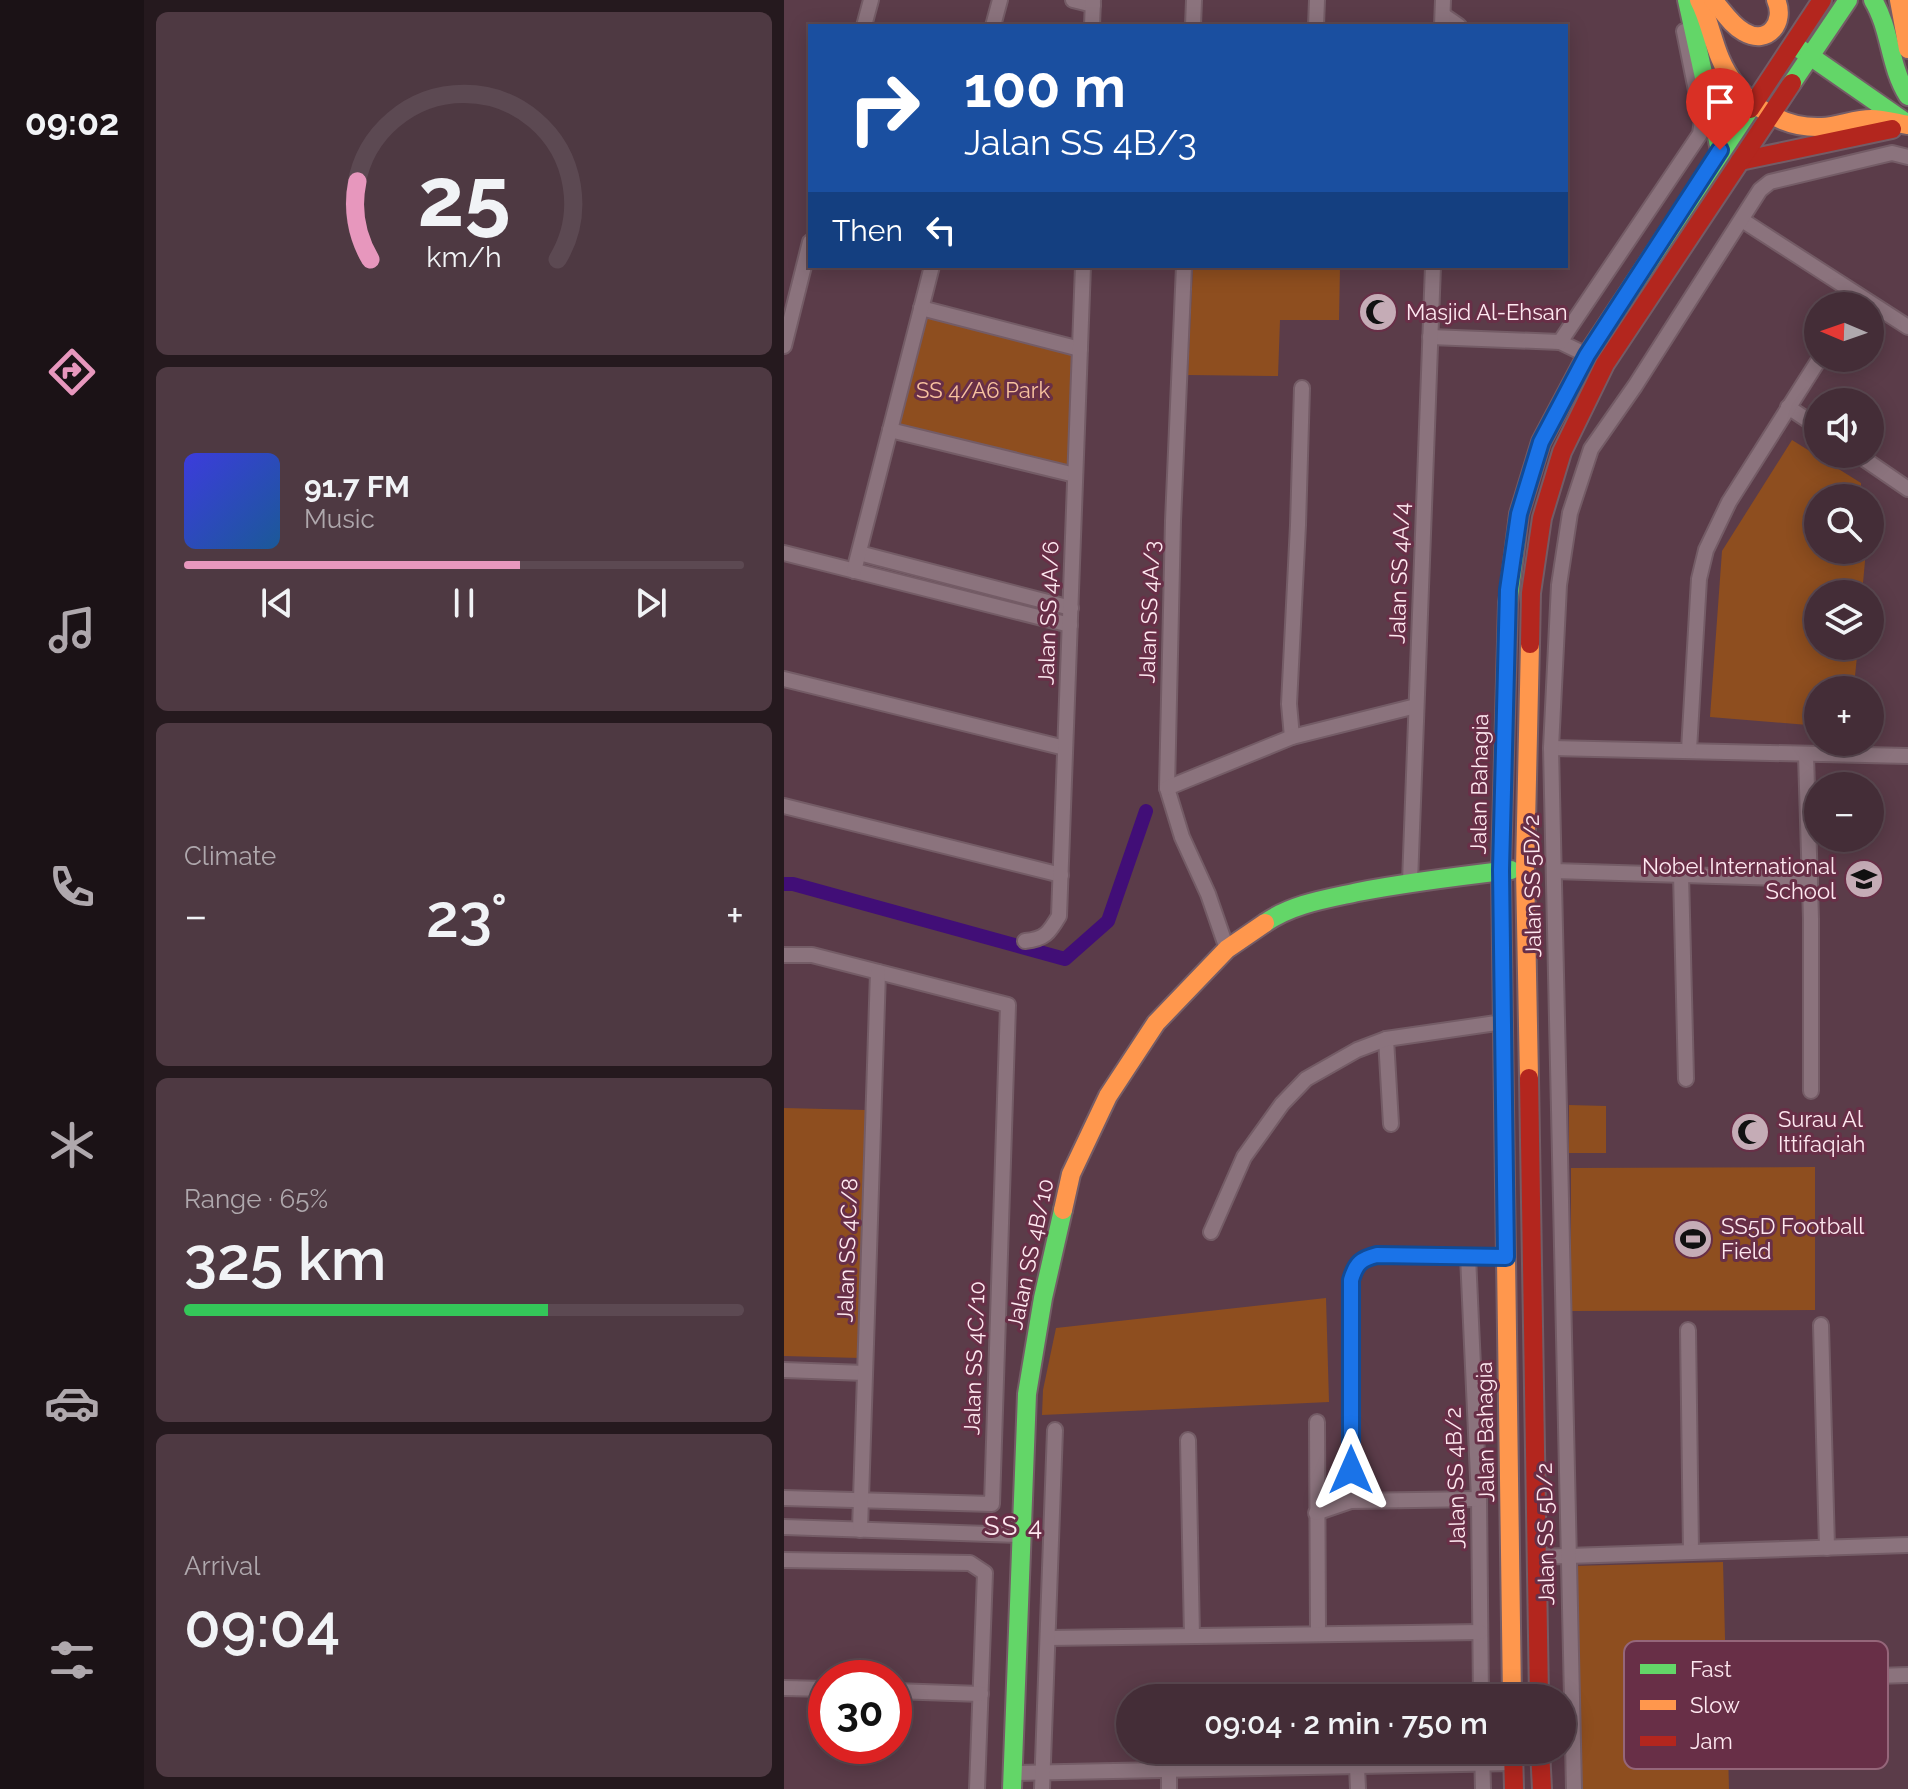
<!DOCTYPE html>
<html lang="en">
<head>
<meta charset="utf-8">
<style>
  :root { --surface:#442d37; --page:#4e3942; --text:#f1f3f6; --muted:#afa8ad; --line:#5c4952; --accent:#e797bd }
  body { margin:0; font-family:Raleway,sans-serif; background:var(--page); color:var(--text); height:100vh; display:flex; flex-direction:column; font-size:30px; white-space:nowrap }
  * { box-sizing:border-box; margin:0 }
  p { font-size:26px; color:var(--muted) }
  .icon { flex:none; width:44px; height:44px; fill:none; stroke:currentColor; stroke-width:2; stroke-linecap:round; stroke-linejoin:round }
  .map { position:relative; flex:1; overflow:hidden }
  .panel { display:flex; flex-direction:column; gap:12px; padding:12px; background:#25191e; width:640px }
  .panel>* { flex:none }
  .top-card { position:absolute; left:24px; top:24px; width:760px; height:244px; border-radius:0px; box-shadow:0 4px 20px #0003,0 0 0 2px var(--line); background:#1a4fa0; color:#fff; overflow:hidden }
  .needle { width:52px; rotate:272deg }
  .controls { position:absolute; left:1020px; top:292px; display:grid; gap:16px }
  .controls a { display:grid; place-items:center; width:80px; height:80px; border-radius:50%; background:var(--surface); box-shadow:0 4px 20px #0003,0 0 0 2px var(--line); font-size:40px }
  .speed { position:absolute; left:24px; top:1660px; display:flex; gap:16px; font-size:40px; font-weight:700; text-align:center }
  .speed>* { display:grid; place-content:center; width:104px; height:104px; border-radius:50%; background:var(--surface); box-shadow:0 4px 20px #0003,0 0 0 2px var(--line); line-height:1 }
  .speed .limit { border:12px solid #d22; background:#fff; color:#111 }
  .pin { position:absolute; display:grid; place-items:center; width:68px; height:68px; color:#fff; margin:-82px -34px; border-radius:50% 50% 50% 0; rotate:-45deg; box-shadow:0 0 8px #0007 }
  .pin .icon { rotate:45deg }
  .me { position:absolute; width:88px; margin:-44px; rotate:0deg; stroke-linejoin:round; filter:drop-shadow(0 0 6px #0008) }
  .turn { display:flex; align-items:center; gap:28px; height:168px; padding:0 24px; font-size:36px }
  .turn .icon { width:104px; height:104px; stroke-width:2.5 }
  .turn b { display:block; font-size:56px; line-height:68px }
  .then { display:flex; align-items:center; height:76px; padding:0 24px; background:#0003; gap:16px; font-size:30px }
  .big { font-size:60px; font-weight:600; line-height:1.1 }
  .panel .card { flex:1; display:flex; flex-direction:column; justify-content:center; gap:12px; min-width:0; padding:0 28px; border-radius:12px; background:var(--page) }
  .panel .dial { align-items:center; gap:0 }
  .dial svg { height:208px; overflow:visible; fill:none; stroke:var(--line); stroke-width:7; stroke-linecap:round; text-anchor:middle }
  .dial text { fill:var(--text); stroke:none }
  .song { display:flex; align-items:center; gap:24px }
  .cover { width:96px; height:96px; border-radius:12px; background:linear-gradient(135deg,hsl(240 70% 55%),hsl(210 70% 35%)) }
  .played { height:8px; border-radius:4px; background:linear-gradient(90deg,var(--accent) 60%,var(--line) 60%) }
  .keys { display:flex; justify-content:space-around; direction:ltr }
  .heat { display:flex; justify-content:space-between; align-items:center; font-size:44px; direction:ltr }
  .charge { height:12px; border-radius:6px; background:linear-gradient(90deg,#34c759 65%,var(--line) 0) }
  .trip { position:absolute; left:332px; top:1684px; width:460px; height:80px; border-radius:40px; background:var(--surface); box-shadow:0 4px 20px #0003,0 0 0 2px var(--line); font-weight:600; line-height:80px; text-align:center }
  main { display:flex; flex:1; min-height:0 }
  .tab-bar { display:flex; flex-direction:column; width:144px; justify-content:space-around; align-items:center; background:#1b1216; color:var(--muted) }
  .tab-bar .icon { width:56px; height:56px }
  .tab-bar .active { color:var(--accent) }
  .tab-bar b { font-size:36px; color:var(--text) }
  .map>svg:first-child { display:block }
  .green { fill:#8e4e1f }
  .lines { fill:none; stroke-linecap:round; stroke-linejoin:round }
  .canal { stroke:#410e77; stroke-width:14 }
  .street-casing { stroke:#745c66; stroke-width:18 }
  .fast-casing { stroke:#745c66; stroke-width:22 }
  .slow-casing { stroke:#745c66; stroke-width:22 }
  .jam-casing { stroke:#745c66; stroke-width:22 }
  .street { stroke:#8b737d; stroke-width:14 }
  .fast { stroke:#63d668; stroke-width:18 }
  .slow { stroke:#ff974d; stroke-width:18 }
  .jam { stroke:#b3261e; stroke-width:18 }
  .route-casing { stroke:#114b97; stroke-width:20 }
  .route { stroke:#1a73e8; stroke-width:14 }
  .labels { text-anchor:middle; stroke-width:6; stroke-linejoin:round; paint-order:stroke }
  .poi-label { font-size:22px; fill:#fee8f0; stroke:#682f47; text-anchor:start }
  .park-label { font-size:22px; fill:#f8c29f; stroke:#682f47 }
  .street-label { font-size:22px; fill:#fee8f0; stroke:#682f47 }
  .quarter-label { font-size:26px; letter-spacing:2px; fill:#fee8f0; stroke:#682f47 }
  .key { fill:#682f47; stroke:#95667a; stroke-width:2 }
  .key-label { font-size:22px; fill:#fee8f0 }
</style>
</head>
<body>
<main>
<nav class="tab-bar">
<b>09:02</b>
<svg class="icon active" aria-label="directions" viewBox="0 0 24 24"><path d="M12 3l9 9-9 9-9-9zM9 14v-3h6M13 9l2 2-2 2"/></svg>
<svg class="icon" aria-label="music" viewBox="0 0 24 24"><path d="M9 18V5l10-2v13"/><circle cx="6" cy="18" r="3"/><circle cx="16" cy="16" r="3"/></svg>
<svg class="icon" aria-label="phone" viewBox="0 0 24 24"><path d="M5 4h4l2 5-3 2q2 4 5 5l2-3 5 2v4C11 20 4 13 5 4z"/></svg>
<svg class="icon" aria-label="climate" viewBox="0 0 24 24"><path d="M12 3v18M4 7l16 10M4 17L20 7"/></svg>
<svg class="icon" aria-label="car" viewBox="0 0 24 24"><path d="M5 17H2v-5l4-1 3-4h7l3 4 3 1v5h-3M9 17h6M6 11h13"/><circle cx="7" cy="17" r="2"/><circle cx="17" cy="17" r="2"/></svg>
<svg class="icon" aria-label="filters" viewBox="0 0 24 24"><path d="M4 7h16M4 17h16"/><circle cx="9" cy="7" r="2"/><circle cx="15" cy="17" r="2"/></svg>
</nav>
<section class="panel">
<div class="card dial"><svg viewBox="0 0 100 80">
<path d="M14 69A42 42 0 1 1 86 69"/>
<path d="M14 69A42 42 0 0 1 9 39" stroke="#e797bd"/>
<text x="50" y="56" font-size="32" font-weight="700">25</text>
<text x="50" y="72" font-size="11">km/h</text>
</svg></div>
<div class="card">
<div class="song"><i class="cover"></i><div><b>91.7 FM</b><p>Music</p></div></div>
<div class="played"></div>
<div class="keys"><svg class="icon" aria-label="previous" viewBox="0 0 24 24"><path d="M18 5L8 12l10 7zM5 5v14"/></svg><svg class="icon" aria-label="pause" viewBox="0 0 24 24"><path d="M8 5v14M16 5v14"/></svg><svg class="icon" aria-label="next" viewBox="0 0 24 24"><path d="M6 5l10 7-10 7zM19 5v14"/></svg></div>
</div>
<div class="card"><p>Climate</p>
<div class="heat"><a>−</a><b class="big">23°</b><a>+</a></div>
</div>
<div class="card"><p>Range · 65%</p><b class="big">325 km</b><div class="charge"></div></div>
<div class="card"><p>Arrival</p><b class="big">09:04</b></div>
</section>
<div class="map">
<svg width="1124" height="1789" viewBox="0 0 1124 1789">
  <rect width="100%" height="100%" fill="#5b3c49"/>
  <!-- green -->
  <g class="green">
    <polygon points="409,266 556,267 555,320 496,320 494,376 404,375"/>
    <polygon points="139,316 290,354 286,468 113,428"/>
    <polygon points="1008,440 1077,483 1077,498 1034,498 1034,550 1082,550 1078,594 1034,594 1034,646 1074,646 1070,686 1050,684 1049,690 1034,690 1034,717 1026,716 1024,725 926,717 938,551"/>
    <polygon points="785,1105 822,1106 822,1153 785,1153"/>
    <polygon points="0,1108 82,1110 76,1358 0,1356"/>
    <polygon points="1031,1167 1031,1310 787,1311 787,1168"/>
    <polygon points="542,1298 545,1402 258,1415 259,1390 272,1328"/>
    <polygon points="939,1562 945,1789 794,1789 788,1566"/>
  </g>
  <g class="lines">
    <!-- canal -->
    <polyline class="canal" points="0,884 9,884 281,959 324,921 362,811"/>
    <defs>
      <g id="street">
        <polyline points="289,0 309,5"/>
        <polyline points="659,15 675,26"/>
        <polyline points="80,26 87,0"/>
        <polyline points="209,26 216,0"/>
        <polyline points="308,26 309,0"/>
        <polyline points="409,26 410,0"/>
        <polyline points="532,26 533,0"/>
        <polyline points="658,26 659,0"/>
        <polyline points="958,220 1124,327"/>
        <polyline points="400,266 389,521 383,788 398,837 424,894 443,949"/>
        <polyline points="137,308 296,349"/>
        <polyline points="646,337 776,342 803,355"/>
        <polyline points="776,342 916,134 918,120 900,31"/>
        <polyline points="0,346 26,242"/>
        <polyline points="1004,407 1034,427"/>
        <polyline points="106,430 291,475"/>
        <polyline points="1073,454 1124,489"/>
        <polyline points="0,553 286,625"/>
        <polyline points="75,553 287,608"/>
        <polyline points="70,571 148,266"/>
        <polyline points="0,679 281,748"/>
        <polyline points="508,737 505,704 514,525 518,388"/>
        <polyline points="767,748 1124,756"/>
        <polyline points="905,750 915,579 922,550 945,502 1036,358"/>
        <polyline points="1022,755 1027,919 1027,1091"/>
        <polyline points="383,788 508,737 632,706"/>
        <polyline points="0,806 277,875"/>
        <polyline points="770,871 1026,879"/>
        <polyline points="897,874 902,1079"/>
        <polyline points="626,882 649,266"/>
        <path d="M 241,941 C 261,939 265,933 275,916 L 299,266"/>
        <polyline points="0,955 28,955 224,1005 208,1504 0,1498"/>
        <polyline points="602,1039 607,1124"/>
        <polyline points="427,1232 460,1157 498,1104 522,1079 573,1050 602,1039 719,1022"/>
        <polyline points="684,1256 695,1499 697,1698"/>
        <polyline points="1037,1325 1043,1548"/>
        <polyline points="904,1330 907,1552"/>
        <polyline points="0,1370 81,1373"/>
        <polyline points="533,1422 534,1634"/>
        <polyline points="404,1440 408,1636"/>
        <path d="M 567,1501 L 567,1280 C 571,1263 577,1259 593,1255 L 722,1257"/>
        <polyline points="532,1513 567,1501 695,1499"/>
        <polyline points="0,1527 236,1535"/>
        <polyline points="76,1530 94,972"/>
        <polyline points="752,1557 1124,1545"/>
        <polyline points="0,1560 186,1563 201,1573 193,1789"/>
        <polyline points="264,1638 696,1632"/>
        <polyline points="970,1680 1124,1675"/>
        <polyline points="0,1688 42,1689"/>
        <polyline points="110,1691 197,1694"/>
        <polyline points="698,1750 699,1789"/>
        <polyline points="573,1766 574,1789"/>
        <polyline points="228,1773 729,1763"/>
        <polyline points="258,1789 271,1430"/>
        <polyline points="385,1789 385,1770"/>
        <polyline points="790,1789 767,748 775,585 786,513 807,449 851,386 976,190 986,182 1108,153 1124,157"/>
      </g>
      <g id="fast">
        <polyline points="903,0 936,150"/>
        <path d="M 1089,0 C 1107,30 1105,66 1124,96"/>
        <polyline points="1016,49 1121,122"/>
        <polyline points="1008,83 1064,0"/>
        <polyline points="724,604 735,514 757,442 803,355 966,109"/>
        <path d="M 481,923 C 508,904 542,899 574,892 C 625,882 676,876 727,870"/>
        <polyline points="228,1789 243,1394 259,1298 279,1210"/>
      </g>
      <g id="slow">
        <path d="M 915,0 C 925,19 928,39 936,58 C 953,99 994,129 1038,127 C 1055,126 1071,119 1087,119 C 1100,119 1112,123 1124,125"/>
        <path d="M 929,0 C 939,11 947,25 960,32 C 984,46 1002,22 992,0"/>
        <polyline points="1115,0 1124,49"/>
        <polyline points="745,1078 741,869 746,644"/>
        <polyline points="721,1185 728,1698"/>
        <polyline points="279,1210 287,1174 324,1096 372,1023 443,949 481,923"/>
      </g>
      <g id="jam">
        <polyline points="966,109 1038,0"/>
        <polyline points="956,161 1108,129"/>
        <polyline points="746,644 747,593 758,518 778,452 821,364 1008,83"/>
        <polyline points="745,1078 755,1698"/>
        <polyline points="721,1185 717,870 724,604"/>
        <polyline points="729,1750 730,1789"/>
        <polyline points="756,1750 758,1789"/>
      </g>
    </defs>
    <!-- street casing -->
    <use href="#street" class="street-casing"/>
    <!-- fast casing -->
    <use href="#fast" class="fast-casing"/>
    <!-- slow casing -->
    <use href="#slow" class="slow-casing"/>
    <!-- jam casing -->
    <use href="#jam" class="jam-casing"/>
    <!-- street -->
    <use href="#street" class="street"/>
    <!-- fast -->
    <use href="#fast" class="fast"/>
    <!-- slow -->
    <use href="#slow" class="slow"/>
    <!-- jam -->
    <use href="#jam" class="jam"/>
  </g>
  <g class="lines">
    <defs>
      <path id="route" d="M 567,1470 L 567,1280 C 572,1263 577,1259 593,1255 L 722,1257 L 717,870 L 724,590 L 735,514 L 757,442 L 803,355 L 936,150"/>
    </defs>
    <!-- route casing -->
    <use href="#route" class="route-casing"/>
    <!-- route -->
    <use href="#route" class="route"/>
  </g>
  <!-- icons -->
  <defs>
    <symbol id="mosque-disc" viewBox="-11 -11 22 22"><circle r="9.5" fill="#c5acb6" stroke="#682f47"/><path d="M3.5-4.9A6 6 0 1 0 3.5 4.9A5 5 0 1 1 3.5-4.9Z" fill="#111"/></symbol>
    <symbol id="school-disc" viewBox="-11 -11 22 22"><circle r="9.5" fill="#c5acb6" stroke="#682f47"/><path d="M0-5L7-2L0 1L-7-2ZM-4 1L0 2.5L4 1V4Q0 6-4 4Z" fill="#111"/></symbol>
    <symbol id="stadium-disc" viewBox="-11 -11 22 22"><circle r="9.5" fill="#c5acb6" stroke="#682f47"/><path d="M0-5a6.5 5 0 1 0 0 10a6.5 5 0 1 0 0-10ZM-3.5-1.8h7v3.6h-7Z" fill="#111"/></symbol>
  </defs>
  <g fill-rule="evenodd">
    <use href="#mosque-disc" x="572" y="290" width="44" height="44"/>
    <use href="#school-disc" x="1058" y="857" width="44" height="44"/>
    <use href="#mosque-disc" x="944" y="1110" width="44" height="44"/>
    <use href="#stadium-disc" x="887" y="1217" width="44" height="44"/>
  </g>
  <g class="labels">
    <!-- poi labels -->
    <g class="poi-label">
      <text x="622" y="320">Masjid Al-Ehsan</text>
      <text x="1052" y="874" text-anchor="end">Nobel International<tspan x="1052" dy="25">School</tspan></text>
      <text x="994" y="1127">Surau Al<tspan x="994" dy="25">Ittifaqiah</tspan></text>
      <text x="937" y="1234">SS5D Football<tspan x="937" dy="25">Field</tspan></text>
    </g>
    <!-- park labels -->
    <g class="park-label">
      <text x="199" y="398">SS 4/A6 Park</text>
    </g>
    <!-- street labels -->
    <g class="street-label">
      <text transform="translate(615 573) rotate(-88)" y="8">Jalan SS 4A/4</text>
      <text transform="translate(365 612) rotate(-88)" y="8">Jalan SS 4A/3</text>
      <text transform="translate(264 613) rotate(-88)" y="8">Jalan SS 4A/6</text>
      <text transform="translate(695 784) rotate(-89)" y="8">Jalan Bahagia</text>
      <text transform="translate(748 886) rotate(-91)" y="8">Jalan SS 5D/2</text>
      <text transform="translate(63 1250) rotate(-88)" y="8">Jalan SS 4C/8</text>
      <text transform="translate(246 1254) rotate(-78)" y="8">Jalan SS 4B/10</text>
      <text transform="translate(190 1358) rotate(-88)" y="8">Jalan SS 4C/10</text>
      <text transform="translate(701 1432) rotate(-91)" y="8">Jalan Bahagia</text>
      <text transform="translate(671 1478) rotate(-92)" y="8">Jalan SS 4B/2</text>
      <text transform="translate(761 1534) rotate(-91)" y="8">Jalan SS 5D/2</text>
    </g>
    <!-- quarter labels -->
    <g class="quarter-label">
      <text x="230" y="1535">SS 4</text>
    </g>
  </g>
  <!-- legend -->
  <rect x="840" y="1641" width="264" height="128" rx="12" class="key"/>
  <rect x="856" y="1664" width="36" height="10" fill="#63d668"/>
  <rect x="856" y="1700" width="36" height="10" fill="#ff974d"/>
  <rect x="856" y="1736" width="36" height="10" fill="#b3261e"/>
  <g class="key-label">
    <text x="906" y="1677">Fast</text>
    <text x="906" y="1713">Slow</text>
    <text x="906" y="1749">Jam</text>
  </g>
</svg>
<div class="controls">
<a><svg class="needle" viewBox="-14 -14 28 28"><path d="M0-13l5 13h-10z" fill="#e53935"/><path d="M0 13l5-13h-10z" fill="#afa8ad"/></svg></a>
<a><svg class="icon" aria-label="sound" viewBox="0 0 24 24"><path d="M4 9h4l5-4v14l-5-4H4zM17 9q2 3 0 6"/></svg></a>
<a><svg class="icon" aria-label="search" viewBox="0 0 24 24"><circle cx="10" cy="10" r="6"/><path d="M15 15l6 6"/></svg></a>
<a><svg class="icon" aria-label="layers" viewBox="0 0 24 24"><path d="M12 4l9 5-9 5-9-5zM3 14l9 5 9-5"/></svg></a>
<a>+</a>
<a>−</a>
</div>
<div class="speed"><div class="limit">30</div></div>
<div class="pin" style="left:936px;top:150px;background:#d93025"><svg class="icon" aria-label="arrive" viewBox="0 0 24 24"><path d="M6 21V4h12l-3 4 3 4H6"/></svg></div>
<svg class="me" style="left:567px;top:1470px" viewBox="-20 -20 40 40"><path d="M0-17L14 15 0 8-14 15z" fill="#1a73e8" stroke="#fff" stroke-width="4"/></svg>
<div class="trip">09:04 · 2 min · 750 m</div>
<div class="top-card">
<div class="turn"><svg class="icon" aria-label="right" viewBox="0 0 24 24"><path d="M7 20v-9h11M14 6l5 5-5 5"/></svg><div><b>100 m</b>Jalan SS 4B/3</div></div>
<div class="then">Then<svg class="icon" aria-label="left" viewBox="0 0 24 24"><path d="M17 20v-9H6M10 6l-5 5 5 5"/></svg></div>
</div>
</div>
</main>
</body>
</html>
